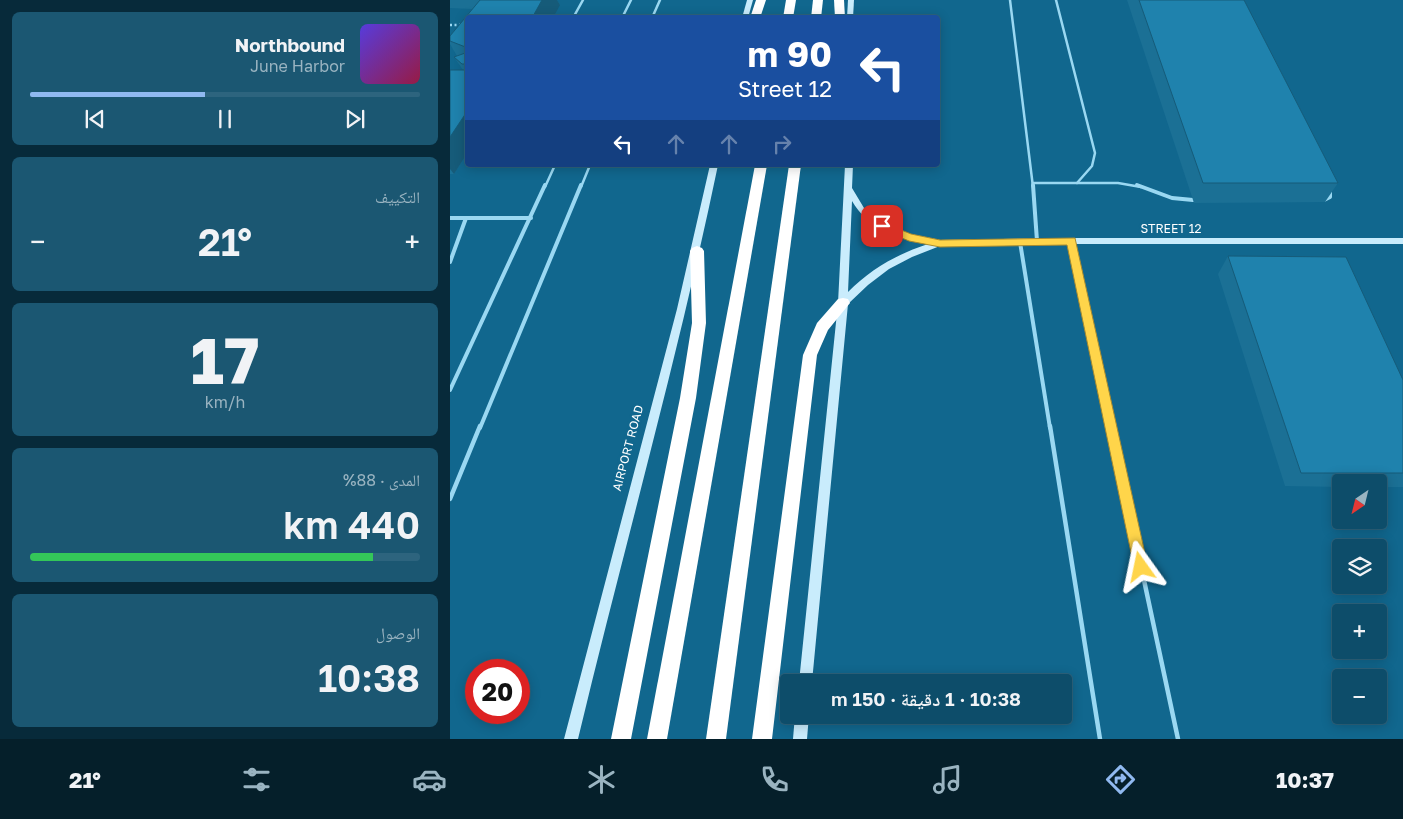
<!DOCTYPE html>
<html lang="ar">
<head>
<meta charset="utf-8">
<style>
  :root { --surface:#0d4d6a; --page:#1b5772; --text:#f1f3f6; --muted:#9ab4c1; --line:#2d647e; --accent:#90b9f0 }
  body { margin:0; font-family:"Golos Text","Noto Naskh Arabic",sans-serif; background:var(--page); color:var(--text); direction:rtl; height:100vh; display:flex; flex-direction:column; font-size:19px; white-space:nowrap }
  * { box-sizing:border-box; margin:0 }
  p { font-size:16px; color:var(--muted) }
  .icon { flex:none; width:28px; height:28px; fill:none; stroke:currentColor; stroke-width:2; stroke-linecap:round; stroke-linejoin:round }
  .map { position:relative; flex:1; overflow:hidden; direction:ltr }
  .panel { display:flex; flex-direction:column; gap:12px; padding:12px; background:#072a3a; width:450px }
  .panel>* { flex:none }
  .top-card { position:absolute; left:15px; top:15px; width:475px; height:152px; border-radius:5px; box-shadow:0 2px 12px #0003,0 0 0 1px var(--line); direction:rtl; background:#1a4fa0; color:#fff; overflow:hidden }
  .needle { width:32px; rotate:215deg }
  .tools { position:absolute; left:882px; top:474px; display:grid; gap:10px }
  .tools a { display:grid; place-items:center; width:55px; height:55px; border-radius:5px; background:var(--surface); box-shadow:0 2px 12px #0003,0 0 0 1px var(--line); font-size:25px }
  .speed { position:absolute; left:15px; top:659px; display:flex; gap:10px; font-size:25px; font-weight:700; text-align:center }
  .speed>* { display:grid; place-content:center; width:65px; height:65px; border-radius:50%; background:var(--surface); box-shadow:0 2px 12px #0003,0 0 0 1px var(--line); line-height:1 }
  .speed .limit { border:8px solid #d22; background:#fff; color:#111 }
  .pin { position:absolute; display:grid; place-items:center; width:42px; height:42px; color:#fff; margin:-21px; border-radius:10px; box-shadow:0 2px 8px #0006 }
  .me { position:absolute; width:55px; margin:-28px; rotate:348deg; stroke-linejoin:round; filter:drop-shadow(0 0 4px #0008) }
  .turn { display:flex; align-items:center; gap:18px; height:105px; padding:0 25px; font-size:22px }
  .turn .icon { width:65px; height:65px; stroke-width:2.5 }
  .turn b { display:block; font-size:35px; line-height:42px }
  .lanes { display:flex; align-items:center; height:48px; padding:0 25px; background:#0003; justify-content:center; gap:25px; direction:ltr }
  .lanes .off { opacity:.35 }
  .big { font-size:38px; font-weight:600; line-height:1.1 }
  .panel .tile { flex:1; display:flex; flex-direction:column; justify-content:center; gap:8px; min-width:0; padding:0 18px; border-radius:8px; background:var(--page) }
  .panel .dial { align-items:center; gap:0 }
  .dial b { font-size:65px; line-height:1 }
  .song { display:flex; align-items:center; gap:15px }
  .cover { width:60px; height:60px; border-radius:8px; background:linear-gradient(135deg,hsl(250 70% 55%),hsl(340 70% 35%)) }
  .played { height:5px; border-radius:2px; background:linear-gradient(90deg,var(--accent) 45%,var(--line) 45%) }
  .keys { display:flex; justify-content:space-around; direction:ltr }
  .heat { display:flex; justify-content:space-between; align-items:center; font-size:28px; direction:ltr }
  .charge { height:8px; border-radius:4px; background:linear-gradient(90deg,#34c759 88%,var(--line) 0) }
  .trip { position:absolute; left:330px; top:674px; width:292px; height:50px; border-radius:5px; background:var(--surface); box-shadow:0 2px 12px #0003,0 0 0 1px var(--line); font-weight:600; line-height:50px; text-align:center; direction:rtl }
  .tab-bar { display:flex; height:80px; justify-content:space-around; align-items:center; background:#051f2a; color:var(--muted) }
  .tab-bar .icon { width:35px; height:35px }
  .tab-bar .on { color:var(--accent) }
  .tab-bar b { font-size:22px; color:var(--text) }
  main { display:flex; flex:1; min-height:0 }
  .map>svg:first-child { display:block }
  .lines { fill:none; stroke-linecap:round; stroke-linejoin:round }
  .path { stroke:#9ad8f2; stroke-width:2.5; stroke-dasharray:2 2.5; stroke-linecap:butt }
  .lane-far2 { stroke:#9ad8f2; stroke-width:2.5 }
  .lane-far1 { stroke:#9ad8f2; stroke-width:4 }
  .lane { stroke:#9ad8f2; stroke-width:4.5 }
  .secondary { fill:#c9ecfc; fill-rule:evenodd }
  .highway { fill:#fff; fill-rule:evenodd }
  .wall { fill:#1b7095 }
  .shaded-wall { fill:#165b79 }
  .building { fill:#1f82ad; stroke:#165b79 }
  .route { fill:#ffd54a; stroke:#a68a30 }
  .labels { text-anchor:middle; stroke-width:5; stroke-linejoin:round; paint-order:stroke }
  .street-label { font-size:12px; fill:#fff; stroke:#11678e }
</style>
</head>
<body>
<main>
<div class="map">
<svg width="953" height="739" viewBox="0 0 953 739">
  <rect width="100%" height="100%" fill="#11678e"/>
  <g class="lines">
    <!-- path -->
    <polyline class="path" points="0,25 12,25"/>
    <!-- lane-far2 -->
    <g class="lane-far2">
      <polyline points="560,0 583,187"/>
      <polyline points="606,0 645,153 642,166 627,183"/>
      <polyline points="123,18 133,0"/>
      <polyline points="172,18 181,0"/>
      <polyline points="202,18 210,0"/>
      <polyline points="583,183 668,183 691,187"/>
      <polyline points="95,187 105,165"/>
      <polyline points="131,187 140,165"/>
    </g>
    <!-- lane-far1 -->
    <g class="lane-far1">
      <polyline points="583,185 587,241"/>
      <polyline points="687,185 722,198 743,200"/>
      <polyline points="874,200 880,197 880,189"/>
      <polyline points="0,218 81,218"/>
      <polyline points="621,241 661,428"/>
      <polyline points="570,242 600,428"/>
      <polyline points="0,262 16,218"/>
      <polyline points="0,390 95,185"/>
      <polyline points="30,428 131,185"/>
    </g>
    <!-- lane -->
    <g class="lane">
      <polyline points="600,426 650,739"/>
      <polyline points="661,426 728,739"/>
      <polyline points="0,499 30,426"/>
    </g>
    <!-- secondary -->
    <g class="secondary">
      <polygon points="297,0 303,0 298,18 292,18"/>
      <polygon points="398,0 404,0 403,18 397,18"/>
      <path d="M 260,165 L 268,165 C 228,358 174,547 128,739 L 114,739 L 227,309 Z"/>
      <path d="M 395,165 L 403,165 L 402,188 L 414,208 L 435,224 L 460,234 L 490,240 L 621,238 L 953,238 L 953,244 L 621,244 L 490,246 L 462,257 L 439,269 L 418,285 L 398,304 L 362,682 L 349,682 L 388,303 ZM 402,201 C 417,228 448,238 478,244 C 447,254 421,269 398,292 Z"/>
      <polygon points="345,715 359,715 357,739 343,739"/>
    </g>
    <!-- highway -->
    <g class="highway">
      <polygon points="306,0 316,0 310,18 300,18"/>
      <polygon points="336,0 346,0 343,18 333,18"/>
      <polygon points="363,0 373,0 371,18 361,18"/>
      <polygon points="384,0 394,0 395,18 385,18"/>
      <polygon points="305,165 317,165 217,739 197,739"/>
      <polygon points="339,165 351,165 276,739 256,739"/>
      <polygon points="247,246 252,248 254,251 256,323 246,398 181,739 161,739 230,398 242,323 240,251 242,248"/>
      <polygon points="393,298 398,299 400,303 378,330 367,355 322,739 302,739 353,355 367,323 388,299"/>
    </g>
  </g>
  <!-- wall -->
  <g class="wall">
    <polygon points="0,0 107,0 110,5 18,18 18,152 4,174 0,174 0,70 13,70 4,57 7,56 0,44 0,36 23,9 0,8"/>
    <polygon points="677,0 794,0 888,183 875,202 744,203"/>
    <polygon points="778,256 953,380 953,487 929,487 929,482 891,482 891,487 835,486 768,274"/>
  </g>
  <!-- shaded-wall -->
  <g class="shaded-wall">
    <polygon points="92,0 107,0 110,5 103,18 82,18"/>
    <polygon points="18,110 18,152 4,174 0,169 0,137"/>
  </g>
  <!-- building -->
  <g class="building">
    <polygon points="30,0 92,0 82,18 18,18 18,48 0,41 0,36"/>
    <polygon points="689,0 794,0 888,183 753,183"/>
    <polygon points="18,52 18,64 12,64 4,57"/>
    <polygon points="0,70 18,70 18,110 0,137"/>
    <polygon points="778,256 896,257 953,380 953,473 851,473"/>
  </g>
  <!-- route -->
  <polygon class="route" points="432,222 461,234 490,240 625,238 698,567 696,571 691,573 686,571 684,567 617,245 490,247 459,241 428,228 427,226"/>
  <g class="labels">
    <!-- street labels -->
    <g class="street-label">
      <text x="721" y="233">STREET 12</text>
      <text transform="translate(178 448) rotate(-75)" y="4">AIRPORT ROAD</text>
    </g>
  </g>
</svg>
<div class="tools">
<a><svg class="needle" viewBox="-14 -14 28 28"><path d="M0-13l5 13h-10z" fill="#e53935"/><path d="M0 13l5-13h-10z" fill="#9ab4c1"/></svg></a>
<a><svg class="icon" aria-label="layers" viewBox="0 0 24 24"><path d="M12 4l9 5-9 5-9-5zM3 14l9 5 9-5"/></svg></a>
<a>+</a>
<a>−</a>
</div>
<div class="speed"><div class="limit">20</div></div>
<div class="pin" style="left:432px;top:226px;background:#d93025"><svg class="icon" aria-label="arrive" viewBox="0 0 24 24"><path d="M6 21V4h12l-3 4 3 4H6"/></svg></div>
<svg class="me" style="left:691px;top:567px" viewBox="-20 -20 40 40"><path d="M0-17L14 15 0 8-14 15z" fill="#ffd54a" stroke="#fff" stroke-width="4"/></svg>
<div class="trip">10:38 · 1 دقيقة · 150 m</div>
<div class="top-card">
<div class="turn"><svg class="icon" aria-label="left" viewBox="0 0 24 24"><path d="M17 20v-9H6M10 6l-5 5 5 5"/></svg><div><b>90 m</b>Street 12</div></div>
<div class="lanes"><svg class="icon" aria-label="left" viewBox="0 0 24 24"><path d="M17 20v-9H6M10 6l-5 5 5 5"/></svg><svg class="icon off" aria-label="ahead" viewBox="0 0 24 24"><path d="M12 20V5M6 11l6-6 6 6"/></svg><svg class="icon off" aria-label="ahead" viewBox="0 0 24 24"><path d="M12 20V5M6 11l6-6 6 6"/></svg><svg class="icon off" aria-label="right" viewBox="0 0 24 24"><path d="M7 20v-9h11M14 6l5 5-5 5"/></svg></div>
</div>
</div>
<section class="panel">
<div class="tile">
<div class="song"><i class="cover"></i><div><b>Northbound</b><p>June Harbor</p></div></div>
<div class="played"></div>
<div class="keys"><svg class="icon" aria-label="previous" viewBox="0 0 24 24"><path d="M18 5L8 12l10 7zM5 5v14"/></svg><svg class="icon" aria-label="pause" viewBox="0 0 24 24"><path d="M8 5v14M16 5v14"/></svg><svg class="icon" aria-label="next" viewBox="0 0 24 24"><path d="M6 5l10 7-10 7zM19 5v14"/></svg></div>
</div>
<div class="tile"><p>التكييف</p>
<div class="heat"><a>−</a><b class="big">21°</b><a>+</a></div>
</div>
<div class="tile dial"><b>17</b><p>km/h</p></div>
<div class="tile"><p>المدى · 88%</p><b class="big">440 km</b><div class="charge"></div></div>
<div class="tile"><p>الوصول</p><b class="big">10:38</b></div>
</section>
</main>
<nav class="tab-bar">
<b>10:37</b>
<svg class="icon on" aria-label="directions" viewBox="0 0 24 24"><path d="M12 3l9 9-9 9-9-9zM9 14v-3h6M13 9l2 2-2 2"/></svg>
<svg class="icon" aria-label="music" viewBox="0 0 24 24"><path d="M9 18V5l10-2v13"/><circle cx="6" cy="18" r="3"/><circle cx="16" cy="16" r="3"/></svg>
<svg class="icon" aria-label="phone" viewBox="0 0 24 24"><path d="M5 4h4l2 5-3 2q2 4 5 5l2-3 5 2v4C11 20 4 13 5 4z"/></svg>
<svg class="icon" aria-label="climate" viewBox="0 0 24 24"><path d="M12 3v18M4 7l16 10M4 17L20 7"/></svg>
<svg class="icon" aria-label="car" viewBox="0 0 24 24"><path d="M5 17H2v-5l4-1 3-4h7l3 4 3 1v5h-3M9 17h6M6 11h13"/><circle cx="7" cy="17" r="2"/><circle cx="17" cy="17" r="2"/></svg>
<svg class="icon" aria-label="filters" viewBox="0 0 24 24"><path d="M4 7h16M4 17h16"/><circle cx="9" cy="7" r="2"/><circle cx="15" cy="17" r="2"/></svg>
<b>21°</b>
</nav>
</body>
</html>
